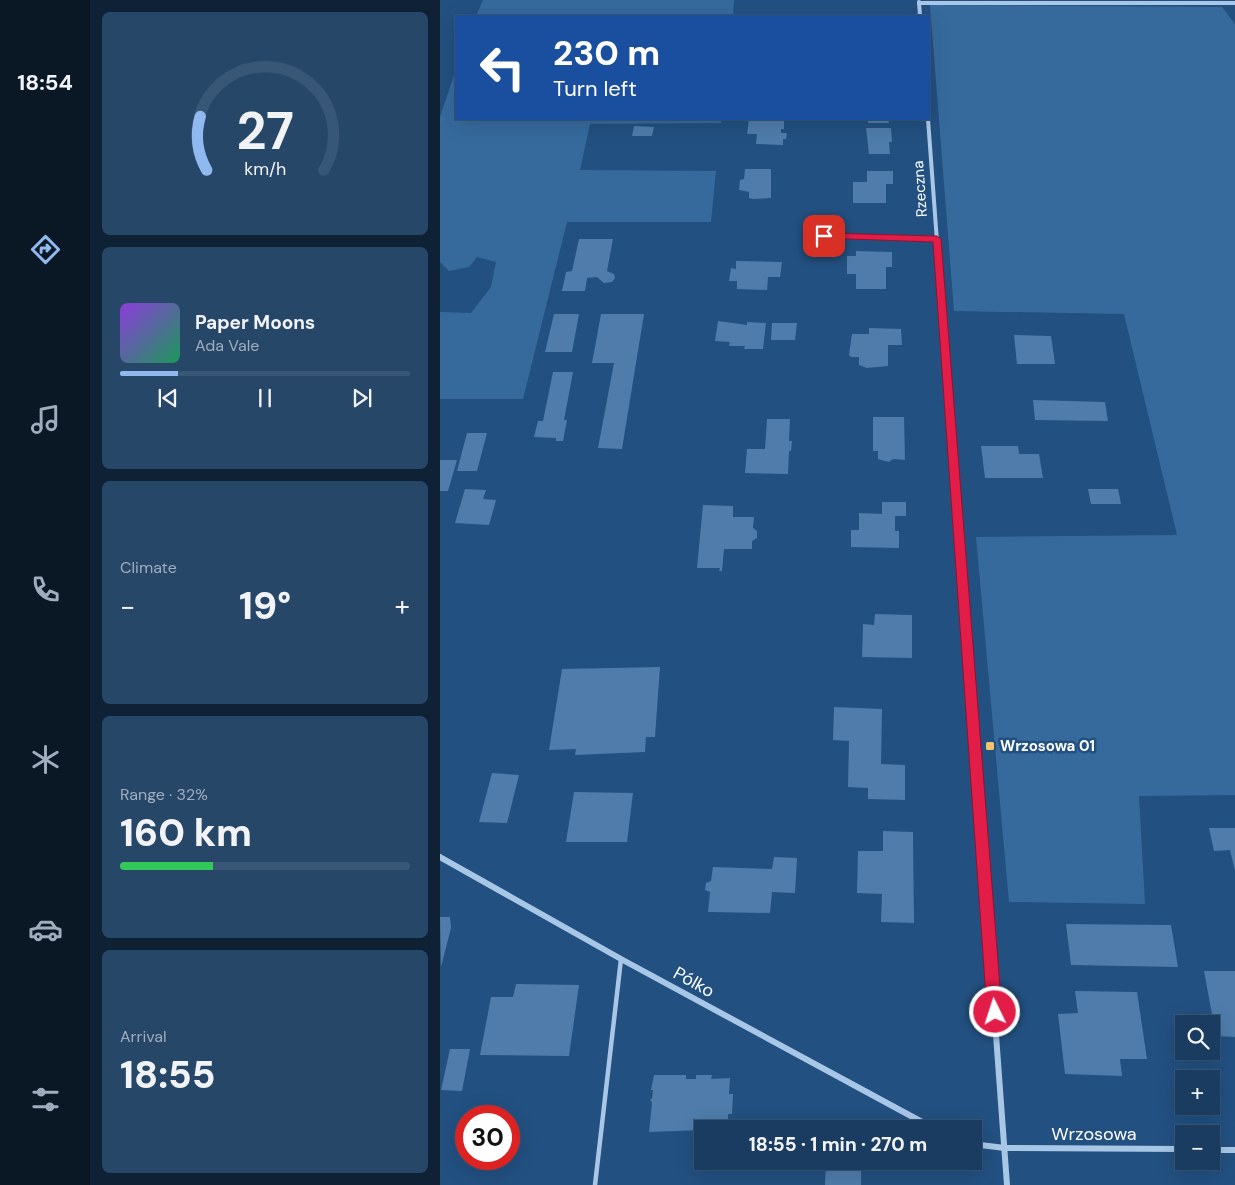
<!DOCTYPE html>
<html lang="en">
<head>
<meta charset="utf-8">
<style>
  :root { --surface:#1a3c60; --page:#274769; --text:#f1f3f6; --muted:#9fadbd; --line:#385675; --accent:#90b9f0 }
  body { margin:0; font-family:"DM Sans",sans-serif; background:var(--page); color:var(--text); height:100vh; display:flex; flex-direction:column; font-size:19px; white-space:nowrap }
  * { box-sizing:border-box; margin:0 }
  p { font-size:16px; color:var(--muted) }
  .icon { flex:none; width:28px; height:28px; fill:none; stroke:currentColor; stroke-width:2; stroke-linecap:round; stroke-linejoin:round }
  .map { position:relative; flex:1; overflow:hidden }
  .drawer { display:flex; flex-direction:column; gap:12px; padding:12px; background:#0e2135; width:350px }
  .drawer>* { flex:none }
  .hud { position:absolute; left:15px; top:15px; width:475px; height:105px; border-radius:0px; box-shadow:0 5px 20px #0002,0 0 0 1px var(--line); background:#1a4fa0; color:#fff; overflow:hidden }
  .controls { position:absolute; left:735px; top:1015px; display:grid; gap:10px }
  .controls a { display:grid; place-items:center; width:45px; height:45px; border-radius:0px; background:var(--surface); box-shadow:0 5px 20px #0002,0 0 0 1px var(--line); font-size:25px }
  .speed { position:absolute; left:15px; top:1105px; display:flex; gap:10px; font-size:25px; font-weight:700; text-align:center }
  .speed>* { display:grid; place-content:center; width:65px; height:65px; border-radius:50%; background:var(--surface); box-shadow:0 5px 20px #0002,0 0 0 1px var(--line); line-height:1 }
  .speed .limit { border:8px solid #d22; background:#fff; color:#111 }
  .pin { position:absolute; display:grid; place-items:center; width:42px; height:42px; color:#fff; margin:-21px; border-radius:10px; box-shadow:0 2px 8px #0006 }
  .me { position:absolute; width:55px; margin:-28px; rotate:356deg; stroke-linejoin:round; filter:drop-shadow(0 0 4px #0008) }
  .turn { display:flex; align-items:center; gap:18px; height:105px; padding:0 15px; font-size:22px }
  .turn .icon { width:65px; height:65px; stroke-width:2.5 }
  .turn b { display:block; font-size:35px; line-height:42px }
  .big { font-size:38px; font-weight:800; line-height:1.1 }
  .drawer .card { flex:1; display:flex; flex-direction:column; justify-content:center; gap:8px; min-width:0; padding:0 18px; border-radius:8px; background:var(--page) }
  .drawer .dial { align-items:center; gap:0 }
  .dial svg { height:130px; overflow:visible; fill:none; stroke:var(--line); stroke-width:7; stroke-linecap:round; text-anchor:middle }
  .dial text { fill:var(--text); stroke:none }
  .song { display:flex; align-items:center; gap:15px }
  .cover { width:60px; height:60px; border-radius:8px; background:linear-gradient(135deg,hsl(270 70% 55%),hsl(150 70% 35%)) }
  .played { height:5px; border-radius:2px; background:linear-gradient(90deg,var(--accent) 20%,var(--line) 20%) }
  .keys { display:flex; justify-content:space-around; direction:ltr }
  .heat { display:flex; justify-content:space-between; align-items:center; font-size:28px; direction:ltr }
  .charge { height:8px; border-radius:4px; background:linear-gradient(90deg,#34c759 32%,var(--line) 0) }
  .trip { position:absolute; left:254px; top:1120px; width:288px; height:50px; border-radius:0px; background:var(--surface); box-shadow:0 5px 20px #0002,0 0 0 1px var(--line); font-weight:800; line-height:50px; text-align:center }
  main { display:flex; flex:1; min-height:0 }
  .tab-bar { display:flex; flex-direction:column; width:90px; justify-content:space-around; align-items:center; background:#0a1826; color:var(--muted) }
  .tab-bar .icon { width:35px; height:35px }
  .tab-bar .current { color:var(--accent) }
  .tab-bar b { font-size:22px; color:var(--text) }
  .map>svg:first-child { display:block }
  .green { fill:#366a9d }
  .building { fill:#4f7cab }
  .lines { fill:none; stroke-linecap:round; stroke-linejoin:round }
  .service-far1 { stroke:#a8c7e7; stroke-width:2.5 }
  .service { stroke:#a8c7e7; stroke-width:4.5 }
  .minor-far2 { stroke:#a8c7e7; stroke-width:4 }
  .minor-far1 { stroke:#a8c7e7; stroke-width:4.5 }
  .minor { stroke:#a8c7e7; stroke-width:6 }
  .route { fill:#e11d48; stroke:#92132f }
  .poi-dot { fill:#f3c46a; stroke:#225080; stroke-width:2 }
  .labels { text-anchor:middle; stroke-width:5; stroke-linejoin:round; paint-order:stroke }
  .street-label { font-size:15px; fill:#fff; stroke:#225080 }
  .poi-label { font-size:15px; font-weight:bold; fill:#fff; stroke:#225080; text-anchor:start }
  .near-street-label { font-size:18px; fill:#fff; stroke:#225080 }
</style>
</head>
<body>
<main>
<nav class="tab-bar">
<b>18:54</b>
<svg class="icon current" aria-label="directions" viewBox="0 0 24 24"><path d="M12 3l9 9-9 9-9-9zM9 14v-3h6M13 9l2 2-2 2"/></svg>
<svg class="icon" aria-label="music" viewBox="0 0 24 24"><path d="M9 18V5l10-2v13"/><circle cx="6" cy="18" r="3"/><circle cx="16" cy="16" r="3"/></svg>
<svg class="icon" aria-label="phone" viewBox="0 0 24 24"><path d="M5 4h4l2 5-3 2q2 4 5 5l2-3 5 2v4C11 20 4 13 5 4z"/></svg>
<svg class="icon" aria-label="climate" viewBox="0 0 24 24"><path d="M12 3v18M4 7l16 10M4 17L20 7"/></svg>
<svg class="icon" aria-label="car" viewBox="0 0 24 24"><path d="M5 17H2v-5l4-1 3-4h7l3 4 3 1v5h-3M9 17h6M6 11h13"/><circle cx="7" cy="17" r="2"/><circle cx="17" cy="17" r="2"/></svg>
<svg class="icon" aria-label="filters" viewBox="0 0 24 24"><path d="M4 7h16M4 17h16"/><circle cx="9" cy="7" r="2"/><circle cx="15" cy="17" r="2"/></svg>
</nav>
<section class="drawer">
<div class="card dial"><svg viewBox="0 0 100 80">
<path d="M14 69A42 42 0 1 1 86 69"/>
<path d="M14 69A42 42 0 0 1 10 36" stroke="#90b9f0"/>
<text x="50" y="56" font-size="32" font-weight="700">27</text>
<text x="50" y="72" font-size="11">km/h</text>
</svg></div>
<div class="card">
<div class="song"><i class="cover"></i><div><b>Paper Moons</b><p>Ada Vale</p></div></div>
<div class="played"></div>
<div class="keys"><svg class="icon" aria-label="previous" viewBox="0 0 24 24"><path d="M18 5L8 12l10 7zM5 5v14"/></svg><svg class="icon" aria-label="pause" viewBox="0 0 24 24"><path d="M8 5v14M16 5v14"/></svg><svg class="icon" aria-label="next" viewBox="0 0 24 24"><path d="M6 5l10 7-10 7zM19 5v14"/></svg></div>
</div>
<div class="card"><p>Climate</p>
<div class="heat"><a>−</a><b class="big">19°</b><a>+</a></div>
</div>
<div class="card"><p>Range · 32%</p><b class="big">160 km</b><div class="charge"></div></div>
<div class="card"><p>Arrival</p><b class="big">18:55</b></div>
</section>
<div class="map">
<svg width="795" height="1185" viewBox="0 0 795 1185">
  <rect width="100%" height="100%" fill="#225080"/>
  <!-- green -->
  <g class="green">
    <polygon points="43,0 294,0 293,16 36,16"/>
    <polygon points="490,5 782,7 795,24 795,795 699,796 705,904 569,902 536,537 737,535 684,314 514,311"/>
    <polygon points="16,69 16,119 281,119 281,123 150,124 140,170 276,171 271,222 127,222 83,399 0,399 0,312 31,313 51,287 56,262 37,257 29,267 9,271 0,262 0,117"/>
  </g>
  <!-- building -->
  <g class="building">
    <polygon points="309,119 344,119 344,129 341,129 341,133 347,133 346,139 343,139 343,145 316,144 317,134 307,134"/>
    <polygon points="428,119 448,119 449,123 428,123"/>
    <polygon points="194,126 214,127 212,136 192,136"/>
    <polygon points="426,128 451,128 452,142 449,142 450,154 429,154"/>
    <polygon points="305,169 331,169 331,198 313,199 309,198 309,192 299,190 300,180 304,179"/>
    <polygon points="427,171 453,171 453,184 446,184 446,203 413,203 413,182 427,182"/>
    <polygon points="139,239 173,239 167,271 174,274 175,278 172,282 164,283 157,277 147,278 145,291 122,291 126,272 132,271"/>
    <polygon points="416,251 452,252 452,267 446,267 446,289 416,289 416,274 407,274 407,256 416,256"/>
    <polygon points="296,261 342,262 340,277 328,277 327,290 297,289 297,281 289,281 291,268 296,269"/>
    <polygon points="114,314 139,314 132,352 105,352"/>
    <polygon points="161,314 204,314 182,449 158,448 174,363 152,363"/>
    <polygon points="278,321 307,325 307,322 326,323 323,349 304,349 305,346 289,346 290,342 275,341"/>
    <polygon points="332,323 357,323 355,340 331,340"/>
    <polygon points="429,328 461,329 462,345 448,345 448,366 427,368 419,365 419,357 411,357 409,355 412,334 429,334"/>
    <polygon points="574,335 611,336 615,364 577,364"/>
    <polygon points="113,372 133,372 124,420 127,420 123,441 116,441 116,438 94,437 98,421 103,421"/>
    <polygon points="593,400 665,402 668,421 595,420"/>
    <polygon points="433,417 464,417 465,460 453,459 449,462 438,459 438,451 433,451"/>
    <polygon points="327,419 350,419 349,441 352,441 351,451 349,451 348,474 305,473 307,449 325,449"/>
    <polygon points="27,433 47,433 37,471 17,471"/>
    <polygon points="541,446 578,446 579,454 599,454 603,478 545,478"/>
    <polygon points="0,460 17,460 8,491 0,491"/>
    <polygon points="25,489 46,490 43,499 56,500 49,525 15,523"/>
    <polygon points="648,489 678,489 681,504 651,504"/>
    <polygon points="442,502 466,502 466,516 455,516 455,531 459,531 459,548 411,547 411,530 419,530 419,513 442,514"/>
    <polygon points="263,505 293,506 293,517 314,517 313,528 317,531 317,538 312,541 312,549 284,549 282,571 279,571 280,568 257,568"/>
    <polygon points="435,614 472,615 472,658 422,657 423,624 434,625"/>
    <polygon points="220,667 215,737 206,737 205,752 135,755 136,749 109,750 122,669"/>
    <polygon points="394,707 442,709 441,764 465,765 465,800 428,799 428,788 408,787 409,741 393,740"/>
    <polygon points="52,773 79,775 67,823 39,822"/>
    <polygon points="134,792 193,793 187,842 126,842"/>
    <polygon points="769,828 795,828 795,871 790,850 774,851"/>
    <polygon points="443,831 473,832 474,923 441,922 442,894 417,893 418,851 443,851"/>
    <polygon points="334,857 357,858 355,893 332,892 330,913 268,912 270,892 265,890 266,883 271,881 273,867 332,869"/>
    <polygon points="0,917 10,917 11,928 1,967"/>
    <polygon points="626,924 731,925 738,967 631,965"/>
    <polygon points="764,971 795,971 795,1037 776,1036"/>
    <polygon points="76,984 139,985 129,1056 40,1055 51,997 73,997"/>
    <polygon points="635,991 697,992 707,1059 680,1059 682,1076 625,1074 618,1014 638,1013"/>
    <polygon points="10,1049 30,1049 22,1091 1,1090"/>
    <polygon points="214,1075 246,1075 246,1079 256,1079 256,1075 272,1075 271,1079 290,1078 289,1094 293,1094 292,1114 288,1114 288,1129 209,1132 212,1103 210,1099 212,1099 213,1090 211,1090"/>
    <polygon points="386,1161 421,1161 421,1185 385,1185"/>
  </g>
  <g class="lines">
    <!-- service-far1 -->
    <polyline class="service-far1" points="384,236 497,239"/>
    <!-- service -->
    <polyline class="service" points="155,1185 181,959"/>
    <!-- minor-far2 -->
    <g class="minor-far2">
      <polyline points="479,2 480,16"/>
      <polyline points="479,3 795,3"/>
      <polyline points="488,119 501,296"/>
    </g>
    <!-- minor-far1 -->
    <polyline class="minor-far1" points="501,294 530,681"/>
    <!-- minor -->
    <g class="minor">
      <polyline points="530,680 567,1185"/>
      <polyline points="0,857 181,959 495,1129"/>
      <polyline points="532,1144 565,1148 744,1149"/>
      <polyline points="771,1150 795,1150"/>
    </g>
  </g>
  <!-- route -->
  <polygon class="route" points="384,233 497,236 501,239 562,1012 560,1017 555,1019 550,1017 547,1012 493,242 381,238 381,234"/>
  <!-- markers -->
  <rect class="poi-dot" x="545" y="741" width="10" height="10" rx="2.5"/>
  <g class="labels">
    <!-- street labels -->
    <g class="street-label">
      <text transform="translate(480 189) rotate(-94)" y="5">Rzeczna</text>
    </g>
    <!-- poi labels -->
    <g class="poi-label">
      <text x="560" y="751">Wrzosowa 01</text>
    </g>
    <!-- near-street labels -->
    <g class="near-street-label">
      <text transform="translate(254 982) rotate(29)" y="6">Pólko</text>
      <text x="654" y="1140">Wrzosowa</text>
    </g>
  </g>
</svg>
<div class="controls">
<a><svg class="icon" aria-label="search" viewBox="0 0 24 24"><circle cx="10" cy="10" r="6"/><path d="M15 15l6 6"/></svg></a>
<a>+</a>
<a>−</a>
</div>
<div class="speed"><div class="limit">30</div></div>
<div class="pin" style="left:384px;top:236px;background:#d93025"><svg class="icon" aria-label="arrive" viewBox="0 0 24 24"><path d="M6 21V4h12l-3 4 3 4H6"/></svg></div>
<svg class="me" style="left:555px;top:1012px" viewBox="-20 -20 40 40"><circle r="17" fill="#e11d48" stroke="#fff" stroke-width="3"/><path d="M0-11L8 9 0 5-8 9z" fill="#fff"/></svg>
<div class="trip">18:55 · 1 min · 270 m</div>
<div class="hud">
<div class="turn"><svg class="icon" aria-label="left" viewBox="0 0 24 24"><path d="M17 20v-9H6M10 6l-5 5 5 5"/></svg><div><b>230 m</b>Turn left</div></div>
</div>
</div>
</main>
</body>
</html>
